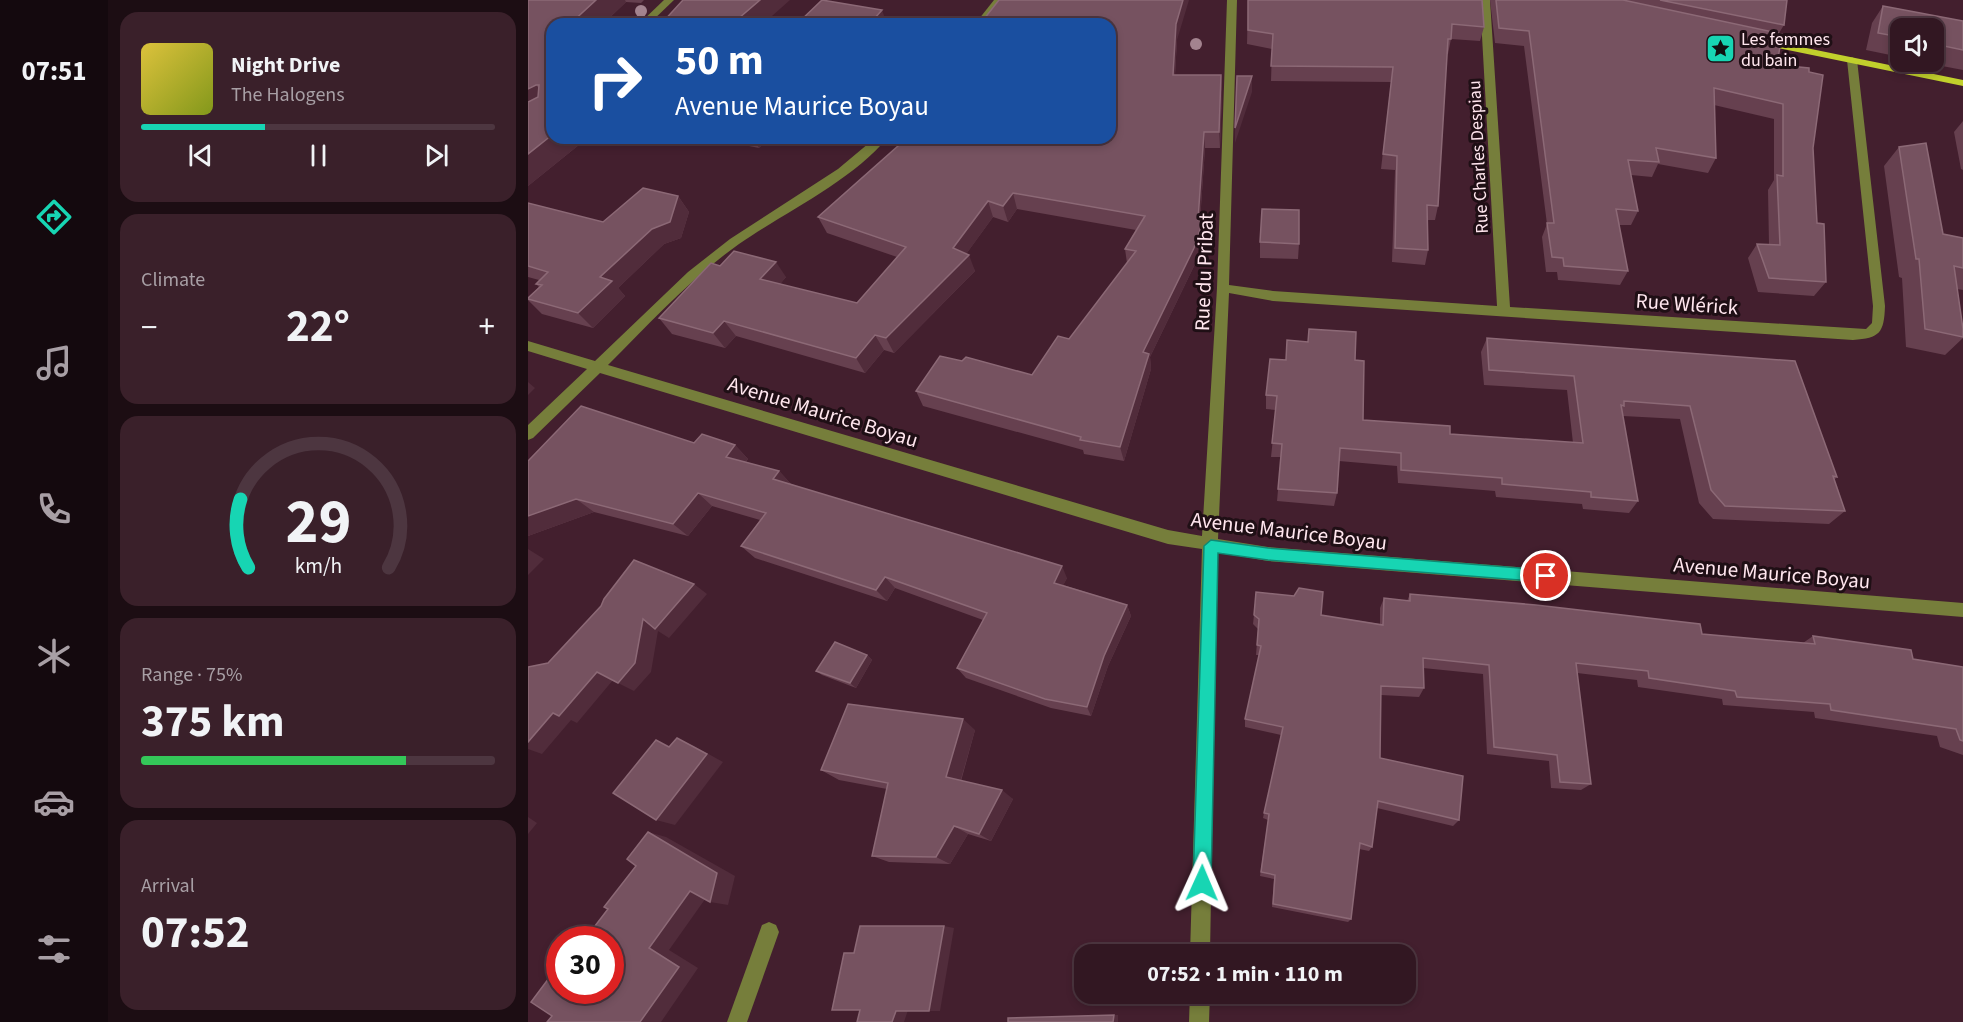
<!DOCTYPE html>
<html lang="en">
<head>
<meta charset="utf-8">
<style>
  :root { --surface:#321722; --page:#3a202a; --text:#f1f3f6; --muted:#a89fa5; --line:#4d3640; --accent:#17d5b3 }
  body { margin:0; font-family:"Source Sans 3",sans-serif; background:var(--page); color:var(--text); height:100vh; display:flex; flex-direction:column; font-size:22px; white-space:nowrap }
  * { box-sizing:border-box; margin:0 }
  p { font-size:20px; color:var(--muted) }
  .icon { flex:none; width:33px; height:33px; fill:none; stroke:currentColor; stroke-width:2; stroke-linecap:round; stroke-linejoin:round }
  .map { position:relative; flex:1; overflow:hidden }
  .drawer { display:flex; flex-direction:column; gap:12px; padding:12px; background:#1c0d13; width:420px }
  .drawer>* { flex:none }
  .top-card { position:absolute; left:18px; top:18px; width:570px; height:126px; border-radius:18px; box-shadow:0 3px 9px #0003,0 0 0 2px var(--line); background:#1a4fa0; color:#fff; overflow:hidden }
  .buttons { position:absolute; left:1362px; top:18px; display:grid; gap:12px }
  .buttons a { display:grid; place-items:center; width:54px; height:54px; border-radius:12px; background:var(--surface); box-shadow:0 3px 9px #0003,0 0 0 2px var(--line); font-size:30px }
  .speed { position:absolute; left:18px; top:926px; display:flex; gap:12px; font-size:30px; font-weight:700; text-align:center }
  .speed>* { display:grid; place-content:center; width:78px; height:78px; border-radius:50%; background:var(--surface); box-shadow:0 3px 9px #0003,0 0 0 2px var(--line); line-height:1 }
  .speed .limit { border:9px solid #d22; background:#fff; color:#111 }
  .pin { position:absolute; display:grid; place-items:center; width:51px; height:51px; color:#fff; margin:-26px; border:3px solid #fff; border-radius:50%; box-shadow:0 2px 6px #0007 }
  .me { position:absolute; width:66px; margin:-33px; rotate:1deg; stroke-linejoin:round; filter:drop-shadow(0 0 4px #0008) }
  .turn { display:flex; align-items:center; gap:21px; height:126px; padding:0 30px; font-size:27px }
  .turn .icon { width:78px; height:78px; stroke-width:2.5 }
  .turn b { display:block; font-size:42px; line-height:51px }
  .big { font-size:45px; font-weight:700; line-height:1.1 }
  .drawer .widget { flex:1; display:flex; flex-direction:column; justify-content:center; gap:9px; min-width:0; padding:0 21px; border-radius:18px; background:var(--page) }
  .drawer .dial { align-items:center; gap:0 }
  .dial svg { height:156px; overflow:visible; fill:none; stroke:var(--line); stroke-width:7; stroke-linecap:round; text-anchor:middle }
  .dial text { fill:var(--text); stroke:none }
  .song { display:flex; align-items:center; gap:18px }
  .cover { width:72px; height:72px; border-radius:9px; background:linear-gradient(135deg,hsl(50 70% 55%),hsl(70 70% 35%)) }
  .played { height:6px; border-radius:3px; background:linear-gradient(90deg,var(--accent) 35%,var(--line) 35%) }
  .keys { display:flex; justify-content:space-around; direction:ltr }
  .heat { display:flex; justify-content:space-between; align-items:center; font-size:33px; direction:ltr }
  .charge { height:9px; border-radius:4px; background:linear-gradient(90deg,#34c759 75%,var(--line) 0) }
  .trip { position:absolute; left:546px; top:944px; width:342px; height:60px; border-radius:18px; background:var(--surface); box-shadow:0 3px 9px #0003,0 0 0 2px var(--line); font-weight:700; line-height:60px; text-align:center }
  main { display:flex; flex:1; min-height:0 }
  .dock { display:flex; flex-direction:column; width:108px; justify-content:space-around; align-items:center; background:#14090e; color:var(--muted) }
  .dock .icon { width:42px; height:42px }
  .dock .active { color:var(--accent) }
  .dock b { font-size:27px; color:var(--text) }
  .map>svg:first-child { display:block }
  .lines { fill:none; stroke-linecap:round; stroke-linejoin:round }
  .minor { fill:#767e3b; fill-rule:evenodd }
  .major { fill:#c1d02c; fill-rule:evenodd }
  .tree { fill:#a3838f }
  .wall { fill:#66404f }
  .shaded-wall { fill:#512c3b }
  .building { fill:#765260; stroke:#8c6976; stroke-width:1.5 }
  .route { fill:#17d5b3; stroke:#0f8a74; stroke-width:1.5 }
  .labels { text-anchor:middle; stroke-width:6; stroke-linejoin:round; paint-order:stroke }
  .far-poi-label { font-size:18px; fill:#ffe6ee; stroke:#1f0f15; text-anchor:start }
  .far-street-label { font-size:18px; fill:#ffe6ee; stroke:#1f0f15 }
  .street-label { font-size:21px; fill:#ffe6ee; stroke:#1f0f15 }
</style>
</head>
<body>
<main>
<nav class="dock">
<b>07:51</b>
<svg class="icon active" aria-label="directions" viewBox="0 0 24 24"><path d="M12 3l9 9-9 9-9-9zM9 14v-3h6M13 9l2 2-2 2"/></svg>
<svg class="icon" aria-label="music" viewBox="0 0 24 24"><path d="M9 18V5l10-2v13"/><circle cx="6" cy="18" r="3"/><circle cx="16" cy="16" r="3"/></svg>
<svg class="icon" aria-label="phone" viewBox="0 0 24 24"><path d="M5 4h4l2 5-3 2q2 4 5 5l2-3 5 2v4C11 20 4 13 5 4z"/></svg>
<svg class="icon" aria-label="climate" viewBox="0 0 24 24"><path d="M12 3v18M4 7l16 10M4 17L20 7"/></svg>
<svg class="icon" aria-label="car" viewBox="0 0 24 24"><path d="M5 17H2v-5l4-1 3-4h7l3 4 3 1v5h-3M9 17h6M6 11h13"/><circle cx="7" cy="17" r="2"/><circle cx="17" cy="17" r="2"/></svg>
<svg class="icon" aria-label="filters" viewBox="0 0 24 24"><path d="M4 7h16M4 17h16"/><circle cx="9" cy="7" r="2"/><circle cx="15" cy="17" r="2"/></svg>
</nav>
<section class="drawer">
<div class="widget">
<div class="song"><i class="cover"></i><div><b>Night Drive</b><p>The Halogens</p></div></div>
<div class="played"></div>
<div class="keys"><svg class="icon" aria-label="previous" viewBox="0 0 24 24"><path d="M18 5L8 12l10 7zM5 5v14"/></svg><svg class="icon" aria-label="pause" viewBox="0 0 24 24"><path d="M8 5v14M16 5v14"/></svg><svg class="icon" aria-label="next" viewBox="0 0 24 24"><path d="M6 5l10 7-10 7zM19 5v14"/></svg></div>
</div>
<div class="widget"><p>Climate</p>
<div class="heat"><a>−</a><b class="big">22°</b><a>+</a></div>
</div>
<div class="widget dial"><svg viewBox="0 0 100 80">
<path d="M14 69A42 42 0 1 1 86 69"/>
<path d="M14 69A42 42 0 0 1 10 34" stroke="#17d5b3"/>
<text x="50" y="56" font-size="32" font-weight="700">29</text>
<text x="50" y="72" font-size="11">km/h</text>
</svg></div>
<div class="widget"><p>Range · 75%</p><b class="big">375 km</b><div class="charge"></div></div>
<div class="widget"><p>Arrival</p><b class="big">07:52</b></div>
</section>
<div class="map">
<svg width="1435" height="1022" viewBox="0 0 1435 1022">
  <rect width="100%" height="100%" fill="#431f2e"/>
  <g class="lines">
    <!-- minor -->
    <g class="minor">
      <polygon points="136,0 146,0 121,24 111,24"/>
      <polygon points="466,0 476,0 457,24 447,24"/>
      <path d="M 699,0 L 709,0 L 701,285 L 745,291 L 969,306 L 952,0 L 962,0 L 982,307 L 1338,329 L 1344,323 L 1345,306 L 1319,60 L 1324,57 L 1329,60 L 1357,306 C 1356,333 1352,338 1325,340 L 745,301 L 701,293 L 690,539 L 740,547 L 1435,603 L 1435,617 L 740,561 L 689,552 L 682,954 L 662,954 L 674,549 L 640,544 L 72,373 L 5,438 L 0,440 L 0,425 L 59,369 L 0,351 L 0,341 L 67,361 L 160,272 L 202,239 L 310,169 L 347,138 L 359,138 C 324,181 257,212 211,244 C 163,278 122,323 80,365 L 640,530 L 674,536 L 689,288 Z"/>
      <polygon points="241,922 248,925 251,932 219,1022 199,1022 234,925"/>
      <polygon points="662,993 682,993 681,1022 661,1022"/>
    </g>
    <!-- major -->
    <polygon class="major" points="1234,39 1435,80 1435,86 1231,44 1231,40"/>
  </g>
  <!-- trees -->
  <g class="tree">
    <circle cx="113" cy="11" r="6"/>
    <circle cx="668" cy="44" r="6"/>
  </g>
  <!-- wall -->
  <g class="wall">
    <polygon points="0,0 116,0 113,3 98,2 75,24 24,24 24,138 76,138 72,143 57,140 0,186"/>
    <polygon points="720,0 956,27 952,41 923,39 920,54 919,54 910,206 907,220 899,220 900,250 897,265 864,262 867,170 853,169 863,82 743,81 744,49 719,44"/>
    <polygon points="962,0 1259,0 1256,25 1251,33 1249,65 1285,148 1289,223 1298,282 1286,296 1230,292 1220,258 1229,244 1241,245 1240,190 1246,180 1246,119 1186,105 1188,158 1180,173 1130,164 1124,177 1103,175 1110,211 1103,225 1091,225 1100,271 1092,285 1030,280 1029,272 1018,272 1014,237 1019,224 996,46 967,43"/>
    <polygon points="1355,6 1435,21 1435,70 1393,62 1406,62 1406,28 1372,28 1372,57 1338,50 1344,23"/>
    <polygon points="649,40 647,75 693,75 694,92 692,148 677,148 672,221 676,237 667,264 622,357 623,369 596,461 556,454 555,450 395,406 388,391 434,361 504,375 541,339 599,263 597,249 608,230 489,209 480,222 465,217 438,254 447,271 366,353 356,350 337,373 208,336 197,348 144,334 131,318 192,266 258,277 252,284 329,303 369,257 299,233 290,217"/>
    <polygon points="1435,121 1435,170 1433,169 1426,132"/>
    <polygon points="189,138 241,138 231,148 191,140"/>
    <polygon points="1371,147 1415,234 1435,238 1435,290 1429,289 1435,329 1435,338 1417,355 1378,347 1374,278 1371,277 1356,166"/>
    <polygon points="150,196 161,212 153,238 136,244 90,288 97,296 65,328 14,314 0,300 0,298 11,287 8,284 11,280 0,277 0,203 75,222"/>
    <polygon points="732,242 771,244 770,259 732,258"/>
    <polygon points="959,338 1267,361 1309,477 1306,480 1317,511 1301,524 1185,519 1171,503 1152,419 1095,416 1110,501 1101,513 1055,509 1054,504 968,497 967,491 870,483 869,466 811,461 809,493 806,506 749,501 753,457 743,457 748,410 738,409 738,395 758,360 827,360 835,420 922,434 1045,443 1039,390 956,385 953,352"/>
    <polygon points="166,443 207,445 220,459 218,462 251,471 263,484 539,578 535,585 599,605 603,616 580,666 563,716 523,708 438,678 429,668 455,620 367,588 359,601 227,558 213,546 232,520 184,506 160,536 66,512 0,536 0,461"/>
    <polygon points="882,594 1174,634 1275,643 1285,636 1385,659 1435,667 1435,755 1412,747 1409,736 1287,718 1286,712 1195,705 1194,699 1110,687 1109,680 1049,673 1063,784 1053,790 1023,788 1021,761 959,754 955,674 895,668 896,688 891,697 853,695 852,758 931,820 925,826 849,808 844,847 841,851 831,849 823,919 820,922 744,907 746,879 732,876 740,820 735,818 736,813 753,735 717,727 717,719 731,655 728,655 730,629 725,624 726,615 793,615 852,624 852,608 856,598 879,601"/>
    <polygon points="339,655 344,660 328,688 294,675 288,671"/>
    <polygon points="447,730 433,781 485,799 463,841 440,834 422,864 361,862 344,856 359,789 311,780 293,770"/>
    <polygon points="590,1015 590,1022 480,1022 480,1018 489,1018"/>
  </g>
  <!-- shaded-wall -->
  <g class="shaded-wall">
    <polygon points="68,0 97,0 98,2 75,24 42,24"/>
    <polygon points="232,0 262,0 235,24 204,24"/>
    <polygon points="655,0 661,0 649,40 646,91 645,75 648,24"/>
    <polygon points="354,10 359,24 346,19"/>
    <polygon points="693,75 694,92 692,148 691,132"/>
    <polygon points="724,76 724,92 707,143 707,128"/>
    <polygon points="8,85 23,104 0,116 0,89"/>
    <polygon points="676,132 677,148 671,234 675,221 676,237 667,264 622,357 623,369 596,461 592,447 615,352 670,220"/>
    <polygon points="24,135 24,138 56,138 57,140 0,186 0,154"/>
    <polygon points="69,138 76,138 72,143"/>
    <polygon points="225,138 241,138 231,148"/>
    <polygon points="485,193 489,209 480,222 475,206"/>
    <polygon points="150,196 161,212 153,238 136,244 90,288 97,296 65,328 50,313 72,277"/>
    <polygon points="460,201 465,217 431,264 425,248"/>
    <polygon points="441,255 447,271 366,353 358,338"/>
    <polygon points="248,262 258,277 243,295 232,279"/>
    <polygon points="196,321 208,336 197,348 185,333"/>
    <polygon points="347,335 356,350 337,373 328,358"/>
    <polygon points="0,382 7,388 0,395"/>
    <polygon points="207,445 220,459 211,470 198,457"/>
    <polygon points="251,471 263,484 245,479"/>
    <polygon points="170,493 184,506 160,536 145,524"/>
    <polygon points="48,499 66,512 0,536 0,516"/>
    <polygon points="0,549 16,559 0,575"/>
    <polygon points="534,566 539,578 531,594 526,583"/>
    <polygon points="357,577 367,588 359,601 348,590"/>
    <polygon points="166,584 179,594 141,638 130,631 123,672 106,691 90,683 115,619"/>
    <polygon points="599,605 603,616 580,666 563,716 559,707 576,656"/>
    <polygon points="339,655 344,660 328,688 322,683"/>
    <polygon points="69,672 85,680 49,723 43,720 14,754 0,749 0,742 25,713"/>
    <polygon points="435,719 447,730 431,786 418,777"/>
    <polygon points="149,738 166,746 195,762 147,825 128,820"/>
    <polygon points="474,790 485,799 463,841 451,834"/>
    <polygon points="0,817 9,823 0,834"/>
    <polygon points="426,826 440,834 422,864 408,857"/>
    <polygon points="120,832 138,837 207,876 200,905 182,902"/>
    <polygon points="162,891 180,895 141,950 170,968 133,1022 112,1022 121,948"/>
    <polygon points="416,926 426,928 412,1011 401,1011"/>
    <polygon points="380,1010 376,1022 364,1022 368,1011"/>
    <polygon points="586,1015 590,1015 590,1022 585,1022"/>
  </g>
  <!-- building -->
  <g class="building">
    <polygon points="0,0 68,0 42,24 24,24 24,135 0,154 0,102 10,97 11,85 8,85 0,89"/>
    <polygon points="155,0 232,0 204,24 133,24"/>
    <polygon points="294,0 354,10 346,19 377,24 269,24"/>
    <polygon points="471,0 655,0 648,24 645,75 693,75 691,132 676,132 670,220 675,221 666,248 615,352 621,354 592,447 552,440 553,437 388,391 412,356 434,361 438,357 504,375 530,336 541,339 608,251 597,249 617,216 485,193 475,206 460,201 425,248 441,255 358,338 347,335 328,358 196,321 185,333 131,318 183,263 192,266 206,251 248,262 232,279 329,303 378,247 290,217 379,138 582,138 582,24 452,24"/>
    <polygon points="720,0 954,0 956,27 924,24 923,39 920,39 910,206 899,205 900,250 867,248 869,156 855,154 865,67 743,66 745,34 720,30"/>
    <polygon points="968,0 1095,0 1254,34 1249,65 1281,68 1281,72 1295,75 1285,148 1289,223 1296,224 1298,282 1241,278 1229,244 1252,245 1249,175 1255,176 1255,104 1186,88 1188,158 1128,148 1131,162 1100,160 1110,211 1088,209 1100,271 1036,266 1035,258 1024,257 1019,223 1026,223 1001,31 971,28"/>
    <polygon points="1132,0 1259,0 1256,25"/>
    <polygon points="1355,6 1435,21 1435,50 1406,44 1406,28 1372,28 1372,37 1350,33"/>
    <polygon points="709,76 724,76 707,128"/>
    <polygon points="1398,143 1415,234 1435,238 1435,268 1426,266 1435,329 1435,337 1397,329 1391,259 1388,259 1371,147"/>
    <polygon points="115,188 150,196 142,222 124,229 72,277 84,281 50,313 0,299 0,298 14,285 8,284 20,272 0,266 0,203 75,222"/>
    <polygon points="734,209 771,210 771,244 732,242"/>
    <polygon points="781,329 828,332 827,360 836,361 835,420 922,426 922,434 1055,443 1046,376 961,370 959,338 1267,361 1309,477 1305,476 1317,511 1197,506 1183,490 1162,406 1096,401 1096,406 1093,405 1110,501 1063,497 1063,492 974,484 974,478 873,470 873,453 812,448 809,493 750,489 754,444 744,443 749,396 738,395 742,359 758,360 759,340 780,342"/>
    <polygon points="53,406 166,443 174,434 207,445 198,457 251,471 245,479 534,566 526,583 599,605 576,656 559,707 517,699 429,668 459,613 357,577 348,590 213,546 238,513 170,493 145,524 48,499 0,516 0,461"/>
    <polygon points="106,560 166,584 127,629 115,619 107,663 90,683 69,672 31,716 25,713 0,742 0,667 20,663 73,606 76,599"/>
    <polygon points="771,588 795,592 793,615 855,625 856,598 882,601 882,594 1008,605 1172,624 1174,634 1287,644 1285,636 1383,650 1385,659 1435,667 1435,741 1432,740 1428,729 1303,710 1302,704 1209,697 1207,691 1121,678 1120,671 1048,663 1063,784 1032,782 1029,755 966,747 961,665 895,658 896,688 853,686 852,758 935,776 931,820 850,801 844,847 832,843 823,919 745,904 747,875 733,872 741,814 736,813 755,727 717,719 733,646 729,645 731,619 726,615 728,592 766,596"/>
    <polygon points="307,642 339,655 322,683 288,671"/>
    <polygon points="320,704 435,719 418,777 474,790 451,834 426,826 408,857 344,856 360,783 293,770"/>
    <polygon points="149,738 179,754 128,820 85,793 128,740 141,747"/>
    <polygon points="120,832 189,873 182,902 162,891 121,948 151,967 112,1022 19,1022 24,1016 3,1002 30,966 32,968 32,990 82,990 82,939 57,939 80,909 76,907 108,866 99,859"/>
    <polygon points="332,926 416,926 401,1011 368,1011 364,1022 329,1022 332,1010 304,1010 316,953 326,953"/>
    <polygon points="586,1015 585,1022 480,1022 480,1018"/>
  </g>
  <!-- route -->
  <polygon class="route" points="683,540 740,548 1018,570 1025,576 1018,582 740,560 690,553 683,883 680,890 674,892 668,890 665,883 676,546"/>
  <!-- icons -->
  <defs>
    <symbol id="sight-square" viewBox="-11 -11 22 22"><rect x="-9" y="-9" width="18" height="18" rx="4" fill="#17d5b3" stroke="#1f0f15"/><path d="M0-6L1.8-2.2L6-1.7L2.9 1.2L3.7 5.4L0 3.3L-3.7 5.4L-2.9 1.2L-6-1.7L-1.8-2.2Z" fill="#111"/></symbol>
  </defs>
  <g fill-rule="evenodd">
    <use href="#sight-square" x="1176" y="32" width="33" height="33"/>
  </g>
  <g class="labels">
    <!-- far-poi labels -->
    <g class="far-poi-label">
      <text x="1213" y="45">Les femmes<tspan x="1213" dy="21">du bain</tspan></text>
    </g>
    <!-- far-street labels -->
    <g class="far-street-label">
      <text transform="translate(950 157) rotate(-93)" y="6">Rue Charles Despiau</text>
    </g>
    <!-- street labels -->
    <g class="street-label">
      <text transform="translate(676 272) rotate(-88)" y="7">Rue du Pribat</text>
      <text transform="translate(1159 304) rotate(4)" y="7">Rue Wlérick</text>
      <text transform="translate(295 412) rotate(17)" y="7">Avenue Maurice Boyau</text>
      <text transform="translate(761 531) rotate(7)" y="7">Avenue Maurice Boyau</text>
      <text transform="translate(1244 573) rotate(5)" y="7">Avenue Maurice Boyau</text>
    </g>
  </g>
</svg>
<div class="buttons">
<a><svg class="icon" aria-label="sound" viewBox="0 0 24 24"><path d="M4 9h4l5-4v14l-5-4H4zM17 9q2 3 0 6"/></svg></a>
</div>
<div class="speed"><div class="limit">30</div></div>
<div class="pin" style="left:1018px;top:576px;background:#d93025"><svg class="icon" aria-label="arrive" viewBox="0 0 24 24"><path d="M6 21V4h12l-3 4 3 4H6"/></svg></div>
<svg class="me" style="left:674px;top:883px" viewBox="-20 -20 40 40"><path d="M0-17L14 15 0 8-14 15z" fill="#17d5b3" stroke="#fff" stroke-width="4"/></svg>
<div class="trip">07:52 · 1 min · 110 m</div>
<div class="top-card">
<div class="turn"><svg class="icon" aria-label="right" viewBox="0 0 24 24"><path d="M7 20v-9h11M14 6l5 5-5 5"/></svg><div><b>50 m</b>Avenue Maurice Boyau</div></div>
</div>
</div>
</main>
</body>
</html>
